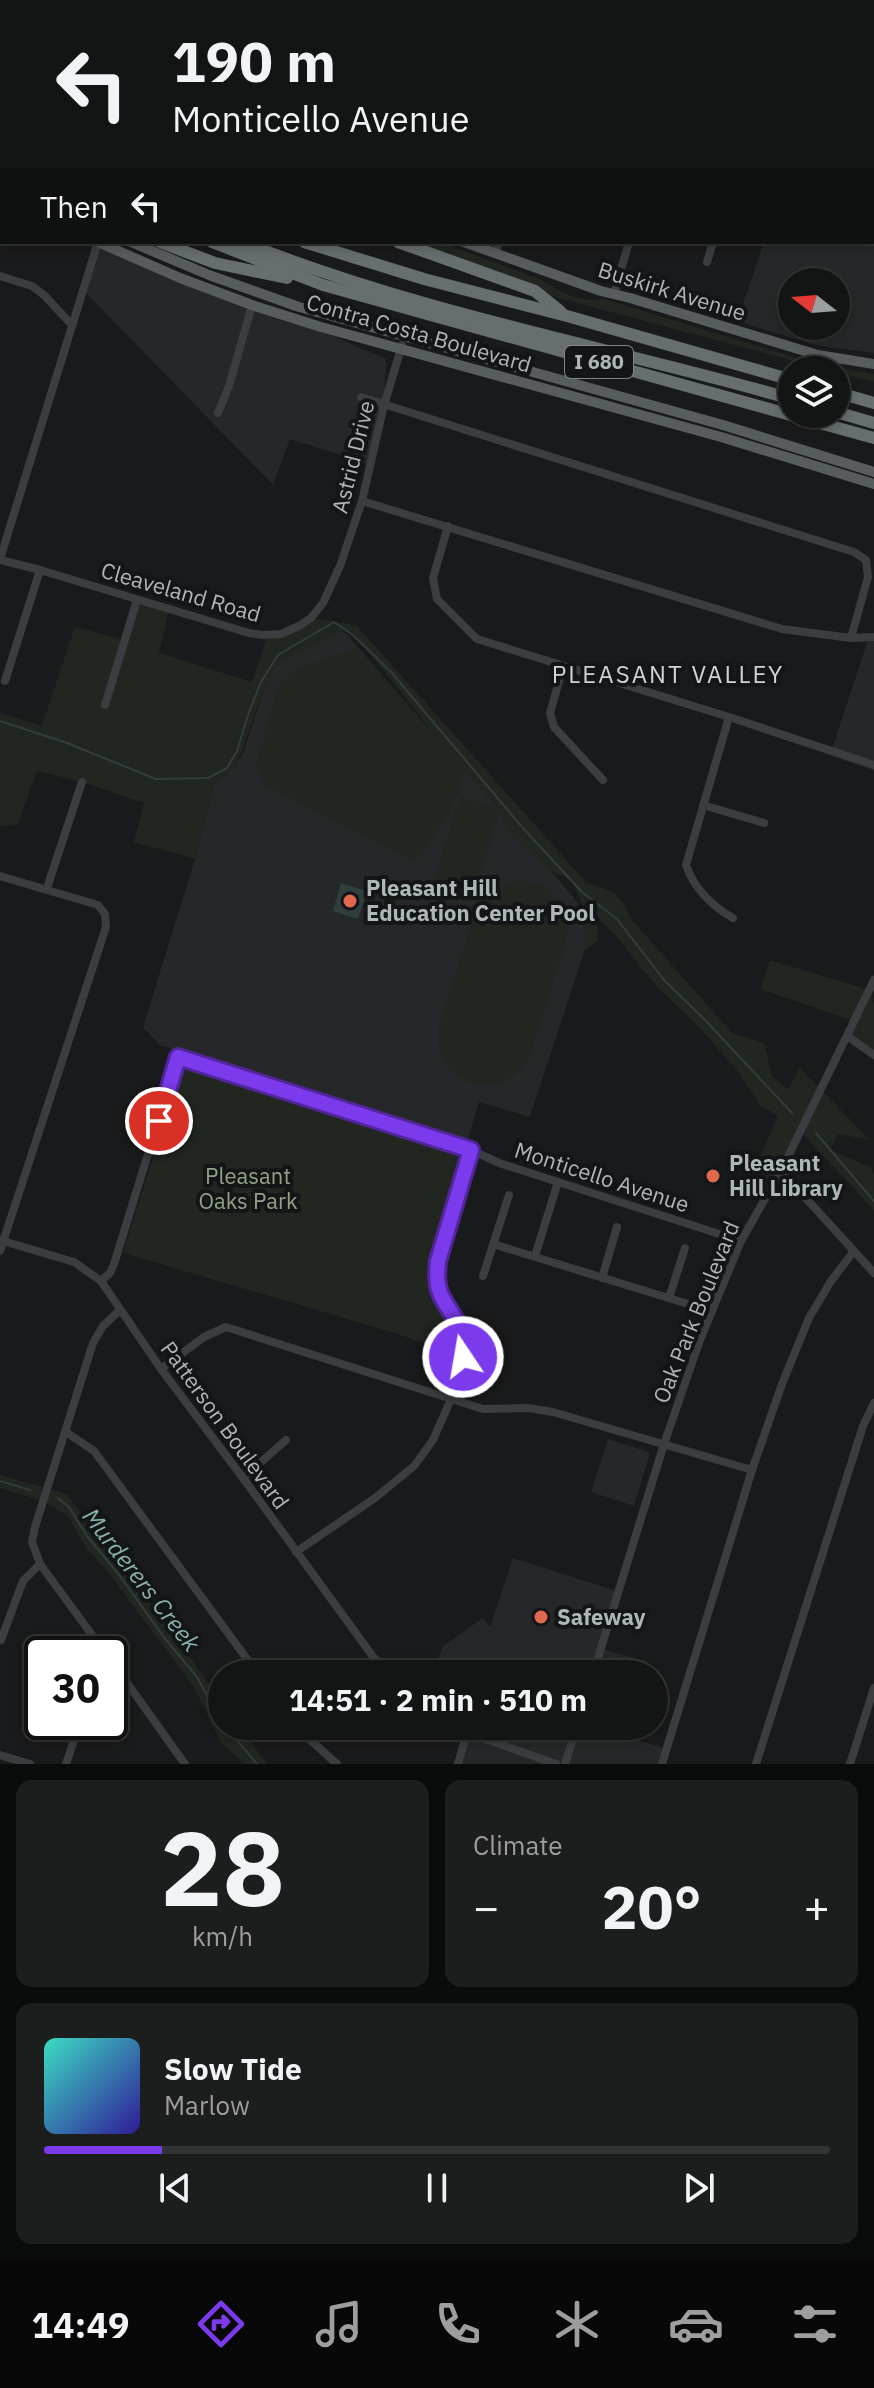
<!DOCTYPE html>
<html lang="en">
<head>
<meta charset="utf-8">
<style>
  :root { --surface:#131414; --page:#1c1d1d; --text:#f1f3f6; --muted:#9d9ea0; --line:#323334; --accent:#7c3aed }
  body { margin:0; font-family:"IBM Plex Sans",sans-serif; background:var(--page); color:var(--text); height:100vh; display:flex; flex-direction:column; font-size:30px; white-space:nowrap }
  * { box-sizing:border-box; margin:0 }
  p { font-size:26px; color:var(--muted) }
  .icon { flex:none; width:44px; height:44px; fill:none; stroke:currentColor; stroke-width:2; stroke-linecap:round; stroke-linejoin:round }
  .map { position:relative; height:1764px; overflow:hidden }
  .side { display:flex; flex-direction:column; gap:16px; padding:16px; background:#0a0b0b; flex:1 }
  .side>* { flex:none }
  .banner { position:absolute; left:0px; top:0px; width:874px; height:244px; box-shadow:0 4px 12px #0003,0 0 0 2px var(--line); background:#131414; color:var(--text); overflow:hidden }
  .needle { width:52px; rotate:287deg }
  .tools { position:absolute; left:778px; top:268px; display:grid; gap:16px }
  .tools a { display:grid; place-items:center; width:72px; height:72px; border-radius:50%; background:var(--surface); box-shadow:0 4px 12px #0003,0 0 0 2px var(--line); font-size:40px }
  .speed { position:absolute; left:24px; top:1636px; display:flex; gap:16px; font-size:40px; font-weight:700; text-align:center }
  .speed>* { display:grid; place-content:center; width:104px; height:104px; border-radius:50%; background:var(--surface); box-shadow:0 4px 12px #0003,0 0 0 2px var(--line); line-height:1 }
  .speed .limit { border:4px solid #111; border-radius:12px; background:#fff; color:#111 }
  .pin { position:absolute; display:grid; place-items:center; width:68px; height:68px; color:#fff; margin:-34px; border:4px solid #fff; border-radius:50%; box-shadow:0 2px 8px #0007 }
  .me { position:absolute; width:88px; margin:-44px; rotate:348deg; stroke-linejoin:round; filter:drop-shadow(0 0 6px #0008) }
  .turn { display:flex; align-items:center; gap:28px; height:168px; padding:0 40px; font-size:36px }
  .turn .icon { width:104px; height:104px; stroke-width:2.5 }
  .turn b { display:block; font-size:56px; line-height:68px }
  .then { display:flex; align-items:center; height:76px; padding:0 40px; background:#0003; gap:16px; font-size:30px }
  .big { font-size:60px; font-weight:800; line-height:1.1 }
  .side .card { flex:1; display:flex; flex-direction:column; justify-content:center; gap:12px; min-width:0; padding:0 28px; border-radius:16px; background:var(--page) }
  .side .dial { align-items:center; gap:0 }
  .dial b { font-size:104px; line-height:1 }
  .song { display:flex; align-items:center; gap:24px }
  .cover { width:96px; height:96px; border-radius:12px; background:linear-gradient(135deg,hsl(170 70% 55%),hsl(250 70% 35%)) }
  .played { height:8px; border-radius:4px; background:linear-gradient(90deg,var(--accent) 15%,var(--line) 15%) }
  .keys { display:flex; justify-content:space-around; direction:ltr }
  .heat { display:flex; justify-content:space-between; align-items:center; font-size:44px; direction:ltr }
  .side .tiles { flex:1; display:grid; gap:16px; grid-template-columns:1fr 1fr }
  .card:last-child { grid-column:span 2 }
  .trip { position:absolute; left:208px; top:1660px; width:460px; height:80px; border-radius:40px; background:var(--surface); box-shadow:0 4px 12px #0003,0 0 0 2px var(--line); font-weight:800; line-height:80px; text-align:center }
  .menu { display:flex; height:128px; justify-content:space-around; align-items:center; background:#080808; color:var(--muted) }
  .menu .icon { width:56px; height:56px }
  .menu .selected { color:var(--accent) }
  .menu b { font-size:36px; color:var(--text) }
  .map>svg:first-child { display:block }
  .built { fill:#252728; fill-rule:evenodd }
  .green { fill:#222620 }
  .water { fill:#303e3d }
  .lines { fill:none; stroke-linecap:round; stroke-linejoin:round }
  .stream { stroke:#303e3d; stroke-width:2 }
  .minor { stroke:#3b3e40; stroke-width:8 }
  .major { stroke:#575c5e; stroke-width:10 }
  .highway { stroke:#676e70; stroke-width:12 }
  .route-casing { stroke:#51269a; stroke-width:20 }
  .route { stroke:#7c3aed; stroke-width:14 }
  .poi-dot { fill:#df684e; stroke:#141516; stroke-width:3 }
  .labels { text-anchor:middle; stroke-width:8; stroke-linejoin:round; paint-order:stroke }
  .shield { fill:#141516; stroke:#7f8688; stroke-width:2 }
  .shield-label { font-size:20px; font-weight:bold; fill:#adb7b9 }
  .street-label { font-size:22px; fill:#adb7b9; stroke:#141516 }
  .poi-label { font-size:22px; font-weight:bold; fill:#adb7b9; stroke:#141516; text-anchor:start }
  .park-label { font-size:22px; fill:#92a286; stroke:#141516 }
  .neighbourhood-label { font-size:24px; letter-spacing:2px; fill:#ced4d6; stroke:#141516 }
  .water-label { font-size:24px; font-style:italic; fill:#88b0af; stroke:#141516 }
</style>
</head>
<body>
<div class="map">
<svg width="874" height="1764" viewBox="0 0 874 1764">
  <rect width="100%" height="100%" fill="#191a1b"/>
  <!-- built -->
  <g class="built">
    <polygon points="194,0 437,0 436,2 193,2"/>
    <path d="M 872,55 L 874,56 L 874,353 L 815,345 L 737,321 L 764,242 L 872,242 ZM 836,282 L 836,326 L 792,326 L 792,282 Z"/>
    <polygon points="98,242 287,316 386,359 384,405 371,465 290,439 273,485 83,290"/>
    <polygon points="343,630 499,809 594,922 530,1117 479,1102 467,1142 160,1045 143,1027 195,859 215,783 242,756 266,685 277,663"/>
    <polygon points="874,639 874,771 830,755 868,640"/>
    <polygon points="608,1439 649,1452 649,1456 634,1506 591,1492"/>
    <polygon points="513,1558 620,1592 602,1649 647,1661 643,1674 432,1674 443,1646 483,1618 490,1627"/>
    <polygon points="458,1726 627,1726 625,1736 667,1749 662,1764 458,1764 467,1732"/>
  </g>
  <!-- green -->
  <g class="green">
    <path d="M 398,242 L 440,242 L 542,280 C 559,293 577,300 600,300 L 601,298 L 813,363 L 874,374 L 874,382 L 836,372 L 836,370 L 828,370 L 540,293 Z"/>
    <path d="M 137,600 L 169,610 L 159,653 L 252,682 L 268,635 L 311,618 L 356,625 L 587,883 C 617,892 617,891 632,920 L 732,1033 L 764,1043 L 772,1076 L 788,1089 L 800,1068 L 870,1140 L 838,1134 L 830,1150 L 870,1167 L 874,1174 L 874,1210 L 801,1132 L 770,1190 L 755,1168 L 778,1116 L 761,1106 L 736,1069 L 694,1022 L 659,989 L 615,935 L 597,917 L 598,941 L 586,949 L 584,909 L 572,880 L 550,871 L 509,832 L 500,810 L 470,903 L 431,890 L 460,797 L 498,808 L 465,772 L 452,810 L 419,857 L 408,859 L 265,785 L 256,765 L 279,684 L 296,669 L 358,648 L 443,745 L 352,631 L 343,630 L 277,664 L 266,685 L 235,769 L 215,783 L 195,859 L 134,842 L 144,803 L 82,782 L 37,771 L 18,824 L 0,826 L 0,713 L 42,726 L 75,627 L 125,640 Z"/>
    <path d="M 516,881 C 547,880 570,901 568,933 L 531,1054 C 503,1108 434,1086 438,1030 L 476,909 C 485,892 498,886 516,881 Z"/>
    <polygon points="770,960 870,990 874,1003 874,1055 847,1036 854,1021 760,989"/>
    <path d="M 191,1067 L 460,1152 L 460,1159 L 429,1258 C 428,1269 427,1280 430,1290 C 438,1312 460,1331 455,1354 L 395,1333 L 123,1253 L 177,1081 L 182,1071 Z"/>
    <polygon points="0,1475 67,1494 101,1542 163,1619 222,1703 222,1726 239,1726 267,1764 245,1764 221,1743 195,1689 108,1572 86,1548 68,1516 43,1501 0,1488"/>
  </g>
  <!-- water -->
  <polygon class="water" points="341,883 367,891 358,919 333,911"/>
  <g class="lines">
    <!-- stream -->
    <g class="stream">
      <polyline points="0,721 67,743 156,779 208,778 227,768 237,751 249,712 261,682 278,655 334,622 353,635 391,672 522,827 582,892 617,919 664,980 706,1021 792,1113"/>
      <polyline points="816,1133 874,1201"/>
      <polyline points="0,1481 30,1490"/>
      <polyline points="58,1498 69,1507 87,1536 120,1576 163,1636 197,1677 222,1723"/>
      <polyline points="225,1726 257,1764"/>
    </g>
    <!-- minor -->
    <g class="minor">
      <polyline points="182,2 183,0"/>
      <polyline points="451,2 451,0"/>
      <polyline points="584,2 585,0"/>
      <polyline points="701,2 701,0"/>
      <polyline points="0,55 2,56"/>
      <polyline points="495,254 499,242"/>
      <polyline points="707,262 713,242"/>
      <polyline points="0,276 32,286 44,295 72,325"/>
      <polyline points="614,294 629,242"/>
      <polyline points="361,397 854,552 866,560 868,577 851,638"/>
      <polyline points="218,413 229,386 252,305"/>
      <polyline points="362,501 782,629 851,638 874,637"/>
      <polyline points="448,526 433,578 437,599 477,639 729,717 874,765"/>
      <polyline points="0,559 98,242"/>
      <polyline points="0,560 40,570 249,633 262,635 281,634 299,626 311,618 323,603 340,566 362,501 384,405 402,345"/>
      <polyline points="563,667 550,713 554,727 603,780"/>
      <polyline points="5,681 40,570"/>
      <polyline points="105,705 137,600"/>
      <path d="M 729,717 L 686,865 C 694,888 712,906 733,918"/>
      <polyline points="703,805 764,823"/>
      <polyline points="0,876 98,905 105,914 106,927 0,1251"/>
      <polyline points="47,888 82,782"/>
      <polyline points="847,1036 874,1055"/>
      <polyline points="781,1171 874,1273"/>
      <polyline points="0,1240 74,1262 101,1281 161,1369 243,1478 374,1658 391,1674"/>
      <polyline points="493,1244 688,1304"/>
      <polyline points="535,1256 558,1182"/>
      <polyline points="483,1276 509,1195"/>
      <polyline points="602,1278 617,1227"/>
      <polyline points="101,1281 110,1273 114,1264 178,1057 471,1150 499,1163 741,1241"/>
      <polyline points="669,1298 685,1248"/>
      <polyline points="161,1369 204,1337 226,1327 483,1409 528,1408 553,1412 752,1470"/>
      <polyline points="66,1432 94,1451 258,1674"/>
      <polyline points="243,1478 286,1440"/>
      <polyline points="296,1552 375,1498 414,1466 433,1440 451,1399 465,1351 464,1338 459,1326 440,1293 437,1276 438,1261 471,1150"/>
      <polyline points="1,1640 23,1581 40,1564"/>
      <polyline points="106,1654 40,1564 32,1542 35,1527 93,1343 103,1326 120,1310"/>
      <polyline points="110,1659 185,1764"/>
      <polyline points="593,1674 664,1444 700,1340 741,1241 781,1171 874,980"/>
      <polyline points="110,1682 119,1672"/>
      <polyline points="299,1726 307,1737 337,1764"/>
      <polyline points="458,1726 477,1736 556,1764"/>
      <polyline points="0,1755 30,1764"/>
      <polyline points="66,1764 80,1722"/>
      <polyline points="458,1764 467,1732"/>
      <polyline points="565,1764 577,1726"/>
      <polyline points="662,1764 752,1470 782,1384 809,1318 831,1281 854,1251"/>
      <polyline points="756,1764 863,1426 874,1403"/>
      <polyline points="850,1764 874,1688"/>
    </g>
    <!-- major -->
    <g class="major">
      <polyline points="84,2 84,0"/>
      <polyline points="98,2 98,0"/>
      <polyline points="0,173 2,173"/>
      <polyline points="0,200 2,201"/>
      <polyline points="98,242 180,278 252,305 321,327 721,437 874,484"/>
      <polyline points="131,242 209,275 296,306 723,425 874,472"/>
      <polyline points="464,242 601,291 630,298 818,355 874,364"/>
    </g>
    <!-- highway -->
    <g class="highway">
      <polyline points="0,81 2,83"/>
      <polyline points="0,92 2,94"/>
      <polyline points="0,116 2,118"/>
      <polyline points="0,131 2,133"/>
      <polyline points="0,191 2,192"/>
      <polyline points="160,242 215,263 287,278"/>
      <polyline points="212,242 323,285 874,438"/>
      <path d="M 242,242 C 419,313 609,347 792,399"/>
      <polyline points="304,242 424,279 567,316 792,380"/>
      <polyline points="398,242 535,291 561,312"/>
      <polyline points="836,392 874,403"/>
      <polyline points="836,412 874,423"/>
    </g>
  </g>
  <g class="lines">
    <defs>
      <path id="route" d="M 159,1121 L 178,1057 L 471,1150 L 438,1261 C 437,1272 436,1282 440,1293 C 449,1314 471,1332 463,1357"/>
    </defs>
    <!-- route casing -->
    <use href="#route" class="route-casing"/>
    <!-- route -->
    <use href="#route" class="route"/>
  </g>
  <!-- markers -->
  <g class="poi-dot">
    <circle cx="350" cy="901" r="8"/>
    <circle cx="713" cy="1176" r="8"/>
    <circle cx="541" cy="1617" r="8"/>
  </g>
  <g class="labels">
    <!-- shield labels -->
    <rect class="shield" x="565" y="346" width="68" height="32" rx="6"/>
    <g class="shield-label">
      <text x="599" y="369">I 680</text>
    </g>
    <!-- street labels -->
    <g class="street-label">
      <text transform="translate(672 291) rotate(17)" y="8">Buskirk Avenue</text>
      <text transform="translate(419 333) rotate(16)" y="8">Contra Costa Boulevard</text>
      <text transform="translate(353 457) rotate(-76)" y="8">Astrid Drive</text>
      <text transform="translate(181 592) rotate(16)" y="8">Cleaveland Road</text>
      <text transform="translate(602 1177) rotate(18)" y="8">Monticello Avenue</text>
      <text transform="translate(696 1312) rotate(-68)" y="8">Oak Park Boulevard</text>
      <text transform="translate(225 1425) rotate(54)" y="8">Patterson Boulevard</text>
    </g>
    <!-- poi labels -->
    <g class="poi-label">
      <text x="366" y="896">Pleasant Hill<tspan x="366" dy="25">Education Center Pool</tspan></text>
      <text x="729" y="1171">Pleasant<tspan x="729" dy="25">Hill Library</tspan></text>
      <text x="557" y="1625">Safeway</text>
    </g>
    <!-- park labels -->
    <g class="park-label">
      <text x="248" y="1184">Pleasant<tspan x="248" dy="25">Oaks Park</tspan></text>
    </g>
    <!-- neighbourhood labels -->
    <g class="neighbourhood-label">
      <text x="668" y="683">PLEASANT VALLEY</text>
    </g>
    <!-- water labels -->
    <g class="water-label">
      <text transform="translate(141 1580) rotate(52)" y="8">Murderers Creek</text>
    </g>
  </g>
</svg>
<div class="tools">
<a><svg class="needle" viewBox="-14 -14 28 28"><path d="M0-13l5 13h-10z" fill="#e53935"/><path d="M0 13l5-13h-10z" fill="#9d9ea0"/></svg></a>
<a><svg class="icon" aria-label="layers" viewBox="0 0 24 24"><path d="M12 4l9 5-9 5-9-5zM3 14l9 5 9-5"/></svg></a>
</div>
<div class="speed"><div class="limit">30</div></div>
<div class="pin" style="left:159px;top:1121px;background:#d93025"><svg class="icon" aria-label="arrive" viewBox="0 0 24 24"><path d="M6 21V4h12l-3 4 3 4H6"/></svg></div>
<svg class="me" style="left:463px;top:1357px" viewBox="-20 -20 40 40"><circle r="17" fill="#7c3aed" stroke="#fff" stroke-width="3"/><path d="M0-11L8 9 0 5-8 9z" fill="#fff"/></svg>
<div class="trip">14:51 · 2 min · 510 m</div>
<div class="banner">
<div class="turn"><svg class="icon" aria-label="left" viewBox="0 0 24 24"><path d="M17 20v-9H6M10 6l-5 5 5 5"/></svg><div><b>190 m</b>Monticello Avenue</div></div>
<div class="then">Then<svg class="icon" aria-label="left" viewBox="0 0 24 24"><path d="M17 20v-9H6M10 6l-5 5 5 5"/></svg></div>
</div>
</div>
<section class="side">
<div class="tiles">
<div class="card dial"><b>28</b><p>km/h</p></div>
<div class="card"><p>Climate</p>
<div class="heat"><a>−</a><b class="big">20°</b><a>+</a></div>
</div>
<div class="card">
<div class="song"><i class="cover"></i><div><b>Slow Tide</b><p>Marlow</p></div></div>
<div class="played"></div>
<div class="keys"><svg class="icon" aria-label="previous" viewBox="0 0 24 24"><path d="M18 5L8 12l10 7zM5 5v14"/></svg><svg class="icon" aria-label="pause" viewBox="0 0 24 24"><path d="M8 5v14M16 5v14"/></svg><svg class="icon" aria-label="next" viewBox="0 0 24 24"><path d="M6 5l10 7-10 7zM19 5v14"/></svg></div>
</div>
</div>
</section>
<nav class="menu">
<b>14:49</b>
<svg class="icon selected" aria-label="directions" viewBox="0 0 24 24"><path d="M12 3l9 9-9 9-9-9zM9 14v-3h6M13 9l2 2-2 2"/></svg>
<svg class="icon" aria-label="music" viewBox="0 0 24 24"><path d="M9 18V5l10-2v13"/><circle cx="6" cy="18" r="3"/><circle cx="16" cy="16" r="3"/></svg>
<svg class="icon" aria-label="phone" viewBox="0 0 24 24"><path d="M5 4h4l2 5-3 2q2 4 5 5l2-3 5 2v4C11 20 4 13 5 4z"/></svg>
<svg class="icon" aria-label="climate" viewBox="0 0 24 24"><path d="M12 3v18M4 7l16 10M4 17L20 7"/></svg>
<svg class="icon" aria-label="car" viewBox="0 0 24 24"><path d="M5 17H2v-5l4-1 3-4h7l3 4 3 1v5h-3M9 17h6M6 11h13"/><circle cx="7" cy="17" r="2"/><circle cx="17" cy="17" r="2"/></svg>
<svg class="icon" aria-label="filters" viewBox="0 0 24 24"><path d="M4 7h16M4 17h16"/><circle cx="9" cy="7" r="2"/><circle cx="15" cy="17" r="2"/></svg>
</nav>
</body>
</html>
